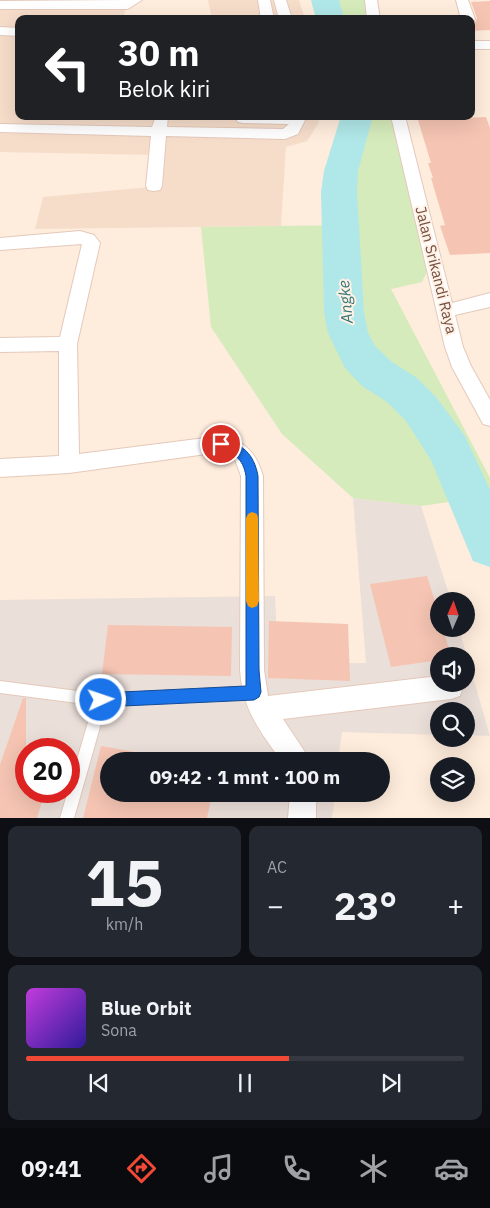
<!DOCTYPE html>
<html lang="id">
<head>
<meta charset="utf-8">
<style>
  :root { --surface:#171b24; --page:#242831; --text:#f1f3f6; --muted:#9ea1a6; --line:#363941; --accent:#f24937 }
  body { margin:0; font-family:"IBM Plex Sans",sans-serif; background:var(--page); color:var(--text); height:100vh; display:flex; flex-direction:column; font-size:19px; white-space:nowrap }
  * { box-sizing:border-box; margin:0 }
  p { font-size:16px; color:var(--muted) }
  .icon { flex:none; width:28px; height:28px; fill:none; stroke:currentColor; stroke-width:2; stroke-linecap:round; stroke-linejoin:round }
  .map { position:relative; height:818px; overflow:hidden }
  .side { display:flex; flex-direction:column; gap:8px; padding:8px; background:#0d0f14; flex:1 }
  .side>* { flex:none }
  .banner { position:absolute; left:15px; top:15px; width:460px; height:105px; border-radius:10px; box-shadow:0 5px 20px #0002; background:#202124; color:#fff; overflow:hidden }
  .needle { width:32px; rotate:2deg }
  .controls { position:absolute; left:430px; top:592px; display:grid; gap:10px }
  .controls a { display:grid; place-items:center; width:45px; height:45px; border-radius:50%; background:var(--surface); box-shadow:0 5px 20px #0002; font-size:25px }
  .speed { position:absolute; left:15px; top:738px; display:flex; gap:10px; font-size:25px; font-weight:700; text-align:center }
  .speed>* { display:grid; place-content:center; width:65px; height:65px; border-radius:50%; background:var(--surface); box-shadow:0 5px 20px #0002; line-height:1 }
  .speed .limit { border:8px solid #d22; background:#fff; color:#111 }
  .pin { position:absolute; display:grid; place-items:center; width:42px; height:42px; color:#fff; margin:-21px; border:2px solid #fff; border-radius:50%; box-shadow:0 1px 5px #0007 }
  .me { position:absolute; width:55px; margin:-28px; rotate:87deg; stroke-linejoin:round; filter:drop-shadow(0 0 4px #0008) }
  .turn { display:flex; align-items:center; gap:18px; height:105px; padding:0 20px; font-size:22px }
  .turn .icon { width:65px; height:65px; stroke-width:2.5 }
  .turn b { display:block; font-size:35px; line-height:42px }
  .big { font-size:38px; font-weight:700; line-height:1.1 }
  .side .card { flex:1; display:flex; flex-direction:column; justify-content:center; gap:8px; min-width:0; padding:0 18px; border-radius:10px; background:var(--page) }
  .side .dial { align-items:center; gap:0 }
  .dial b { font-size:65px; line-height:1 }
  .song { display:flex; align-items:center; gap:15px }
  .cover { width:60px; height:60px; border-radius:8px; background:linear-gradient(135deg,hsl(290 70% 55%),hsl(250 70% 35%)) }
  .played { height:5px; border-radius:2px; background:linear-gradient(90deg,var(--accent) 60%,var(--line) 60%) }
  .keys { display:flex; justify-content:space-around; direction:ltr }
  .heat { display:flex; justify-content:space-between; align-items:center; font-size:28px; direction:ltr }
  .side .tiles { flex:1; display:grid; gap:8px; grid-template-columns:1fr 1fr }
  .card:last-child { grid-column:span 2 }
  .trip { position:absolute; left:100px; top:752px; width:290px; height:50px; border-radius:25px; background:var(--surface); box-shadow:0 5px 20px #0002; font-weight:700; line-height:50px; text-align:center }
  .tabs { display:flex; height:80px; justify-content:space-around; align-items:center; background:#090b0e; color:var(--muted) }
  .tabs .icon { width:35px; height:35px }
  .tabs .selected { color:var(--accent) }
  .tabs b { font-size:22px; color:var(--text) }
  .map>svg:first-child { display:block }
  .residential { fill:#f6ddca }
  .industrial { fill:#ebdfd9; fill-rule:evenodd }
  .green { fill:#d5ebbb }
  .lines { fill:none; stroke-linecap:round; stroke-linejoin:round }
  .river { fill:#b0e7e8; fill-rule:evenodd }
  .building { fill:#f5c4b2 }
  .lane-casing { stroke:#e4c9bb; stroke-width:2 }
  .street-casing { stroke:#e4c9bb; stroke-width:2 }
  .lane { fill:#fff; fill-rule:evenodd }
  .street { fill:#fff; fill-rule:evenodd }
  .route { fill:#1a73e8; stroke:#114b97 }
  .slow { fill:#f59e0b }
  .labels { text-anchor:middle; stroke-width:4; stroke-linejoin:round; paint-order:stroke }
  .street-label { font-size:15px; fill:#744f44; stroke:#fff1e4 }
  .water-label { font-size:16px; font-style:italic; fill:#37797c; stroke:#fff1e4 }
</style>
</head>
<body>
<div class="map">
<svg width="490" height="818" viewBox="0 0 490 818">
  <rect width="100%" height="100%" fill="#feecdc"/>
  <!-- residential -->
  <g class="residential">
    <polygon points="208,0 299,0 305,19 212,19"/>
    <polygon points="126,9 122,19 19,19 19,116 320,116 318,124 307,141 286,147 281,226 35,229 43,197 150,187 155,155 0,152 0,10"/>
  </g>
  <!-- industrial -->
  <path class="industrial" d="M 353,498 L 421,506 L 451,601 L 439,601 L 439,629 L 459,629 L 490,736 L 466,735 L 466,711 L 439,711 L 439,735 L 342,732 L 338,761 L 109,761 L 109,794 L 335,794 L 332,818 L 0,818 L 0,600 L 275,596 L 278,664 L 366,663 ZM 439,656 L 466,656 L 466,684 L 439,684 ZM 26,749 L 69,749 L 69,791 L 26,791 Z"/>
  <!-- green -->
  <g class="green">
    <polygon points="336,0 375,0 380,19 338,19"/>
    <polygon points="348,116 404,116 433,259 422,282 391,289 490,478 490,496 421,506 353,498 282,434 211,327 201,227 359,225"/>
  </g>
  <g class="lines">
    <!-- river -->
    <g class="river">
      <polygon points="311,0 339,0 344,19 316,19"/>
      <polygon points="341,116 373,116 358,171 357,192 364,312 368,333 375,346 392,362 417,378 436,397 465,436 490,490 490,567 473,561 431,460 406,421 387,402 362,386 345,368 328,333 324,312 321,192 324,171"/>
    </g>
  </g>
  <!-- building -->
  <g class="building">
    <polygon points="490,1 490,30 471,31 471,23 475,23 477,18 471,2"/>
    <polygon points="486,117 490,128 490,253 450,255 440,226 445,225 431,178 433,178 428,163 431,163 418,120"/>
    <polygon points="427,576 439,614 439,629 443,629 451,656 439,656 439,660 391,667 370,584"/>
    <polygon points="269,621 348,624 350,681 268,678"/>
    <polygon points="108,625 232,627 231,676 102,674"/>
    <polygon points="23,698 26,698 26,791 45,791 37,818 0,818 0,765"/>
    <polygon points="101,746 186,761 109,761 109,794 212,794 207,818 83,818"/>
  </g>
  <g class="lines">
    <defs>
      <polygon id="lane" points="0,681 101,694 254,686 258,688 260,692 258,696 254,698 106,706 74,818 60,818 93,705 0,693"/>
      <g id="street">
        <polygon points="127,0 142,0 128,9 0,9 0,1"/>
        <polygon points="258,0 270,0 274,19 261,19"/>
        <polygon points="274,0 286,0 292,19 279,19"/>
        <polygon points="365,0 377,0 380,19 367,19"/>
        <polygon points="456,0 468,0 475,19 473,22 471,19 461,19"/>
        <polygon points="0,27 19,28 19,36 0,35"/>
        <rect x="471" y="41" width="19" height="8"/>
        <polygon points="156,116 168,116 167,127 283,129 289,124 243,123 238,122 236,119 237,116 307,116 298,134 285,139 166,136 162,186 160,190 154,191 148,190 146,186 151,136 0,132 0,124 152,127"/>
        <polygon points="391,116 405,116 452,303 490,293 490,307 455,315 463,347 471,366 490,400 490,426 483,424 452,367 445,347"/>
        <path d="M 80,231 L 94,235 L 100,243 L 77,344 L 79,454 L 221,436 C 245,441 256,452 263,476 L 264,670 L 268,696 L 439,676 L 439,684 L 462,684 L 463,687 L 460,696 L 451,699 L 283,719 L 305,752 L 309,761 L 281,761 C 259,729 243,711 240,670 L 241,476 L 235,460 L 221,452 L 69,473 L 0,477 L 0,459 L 59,456 L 59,351 L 0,352 L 0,338 L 60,337 L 82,244 L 0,250 L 0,238 Z"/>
        <polygon points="290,794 316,794 316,818 288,818"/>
      </g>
    </defs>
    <!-- lane casing -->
    <use href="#lane" class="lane-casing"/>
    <!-- street casing -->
    <use href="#street" class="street-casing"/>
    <!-- lane -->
    <use href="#lane" class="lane"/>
    <!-- street -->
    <use href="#street" class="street"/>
  </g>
  <!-- route -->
  <path class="route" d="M 221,439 C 243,444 254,454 258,476 L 259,670 L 261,692 L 259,697 L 254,700 L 101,707 L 96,705 L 94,700 L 96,695 L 101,693 L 246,686 L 246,476 C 243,458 234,453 217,447 L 216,444 L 217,441 Z"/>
  <!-- slow -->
  <polygon class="slow" points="252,512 257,514 258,518 259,601 257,606 252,608 248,606 246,601 246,518 248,514"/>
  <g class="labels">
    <!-- street labels -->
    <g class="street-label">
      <text transform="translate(436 270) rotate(76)" y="5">Jalan Srikandi Raya</text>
    </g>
    <!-- water labels -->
    <g class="water-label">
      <text transform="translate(345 302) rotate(-95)" y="6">Angke</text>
    </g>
  </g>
</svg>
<div class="controls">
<a><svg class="needle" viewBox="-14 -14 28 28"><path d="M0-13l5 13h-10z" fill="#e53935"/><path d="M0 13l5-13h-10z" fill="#9ea1a6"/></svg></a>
<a><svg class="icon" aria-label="sound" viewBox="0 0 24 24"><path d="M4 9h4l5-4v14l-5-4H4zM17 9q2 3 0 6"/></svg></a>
<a><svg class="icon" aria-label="search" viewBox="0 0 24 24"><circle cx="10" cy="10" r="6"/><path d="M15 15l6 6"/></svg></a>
<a><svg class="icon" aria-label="layers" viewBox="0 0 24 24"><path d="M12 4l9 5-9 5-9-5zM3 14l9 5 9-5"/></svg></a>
</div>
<div class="speed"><div class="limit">20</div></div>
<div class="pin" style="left:221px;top:444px;background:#d93025"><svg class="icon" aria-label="arrive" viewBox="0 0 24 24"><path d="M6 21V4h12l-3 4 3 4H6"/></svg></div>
<svg class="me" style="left:101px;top:700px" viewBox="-20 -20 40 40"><circle r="17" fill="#1a73e8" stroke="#fff" stroke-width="3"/><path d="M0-11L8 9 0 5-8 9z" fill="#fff"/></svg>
<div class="trip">09:42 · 1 mnt · 100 m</div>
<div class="banner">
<div class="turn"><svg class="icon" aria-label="left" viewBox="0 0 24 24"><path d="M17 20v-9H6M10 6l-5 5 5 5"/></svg><div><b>30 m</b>Belok kiri</div></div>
</div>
</div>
<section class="side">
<div class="tiles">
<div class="card dial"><b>15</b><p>km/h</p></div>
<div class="card"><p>AC</p>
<div class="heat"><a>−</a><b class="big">23°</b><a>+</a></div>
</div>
<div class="card">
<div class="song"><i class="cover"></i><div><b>Blue Orbit</b><p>Sona</p></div></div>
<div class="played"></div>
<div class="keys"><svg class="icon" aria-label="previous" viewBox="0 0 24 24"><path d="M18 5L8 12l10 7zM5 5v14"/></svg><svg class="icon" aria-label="pause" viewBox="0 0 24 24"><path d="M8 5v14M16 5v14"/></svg><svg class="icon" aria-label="next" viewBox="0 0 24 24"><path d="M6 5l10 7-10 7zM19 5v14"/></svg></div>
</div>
</div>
</section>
<nav class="tabs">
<b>09:41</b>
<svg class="icon selected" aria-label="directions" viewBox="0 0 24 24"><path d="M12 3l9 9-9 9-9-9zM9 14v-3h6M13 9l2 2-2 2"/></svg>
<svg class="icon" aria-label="music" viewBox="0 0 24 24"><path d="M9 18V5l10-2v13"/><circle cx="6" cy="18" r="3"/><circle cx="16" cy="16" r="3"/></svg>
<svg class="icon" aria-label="phone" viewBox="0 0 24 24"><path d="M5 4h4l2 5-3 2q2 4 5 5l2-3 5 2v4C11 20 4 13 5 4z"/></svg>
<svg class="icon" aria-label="climate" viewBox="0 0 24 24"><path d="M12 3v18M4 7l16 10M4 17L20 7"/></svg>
<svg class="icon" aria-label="car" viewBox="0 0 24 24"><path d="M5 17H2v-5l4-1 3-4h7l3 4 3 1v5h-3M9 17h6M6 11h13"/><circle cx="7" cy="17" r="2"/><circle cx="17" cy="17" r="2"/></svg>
</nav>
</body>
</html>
